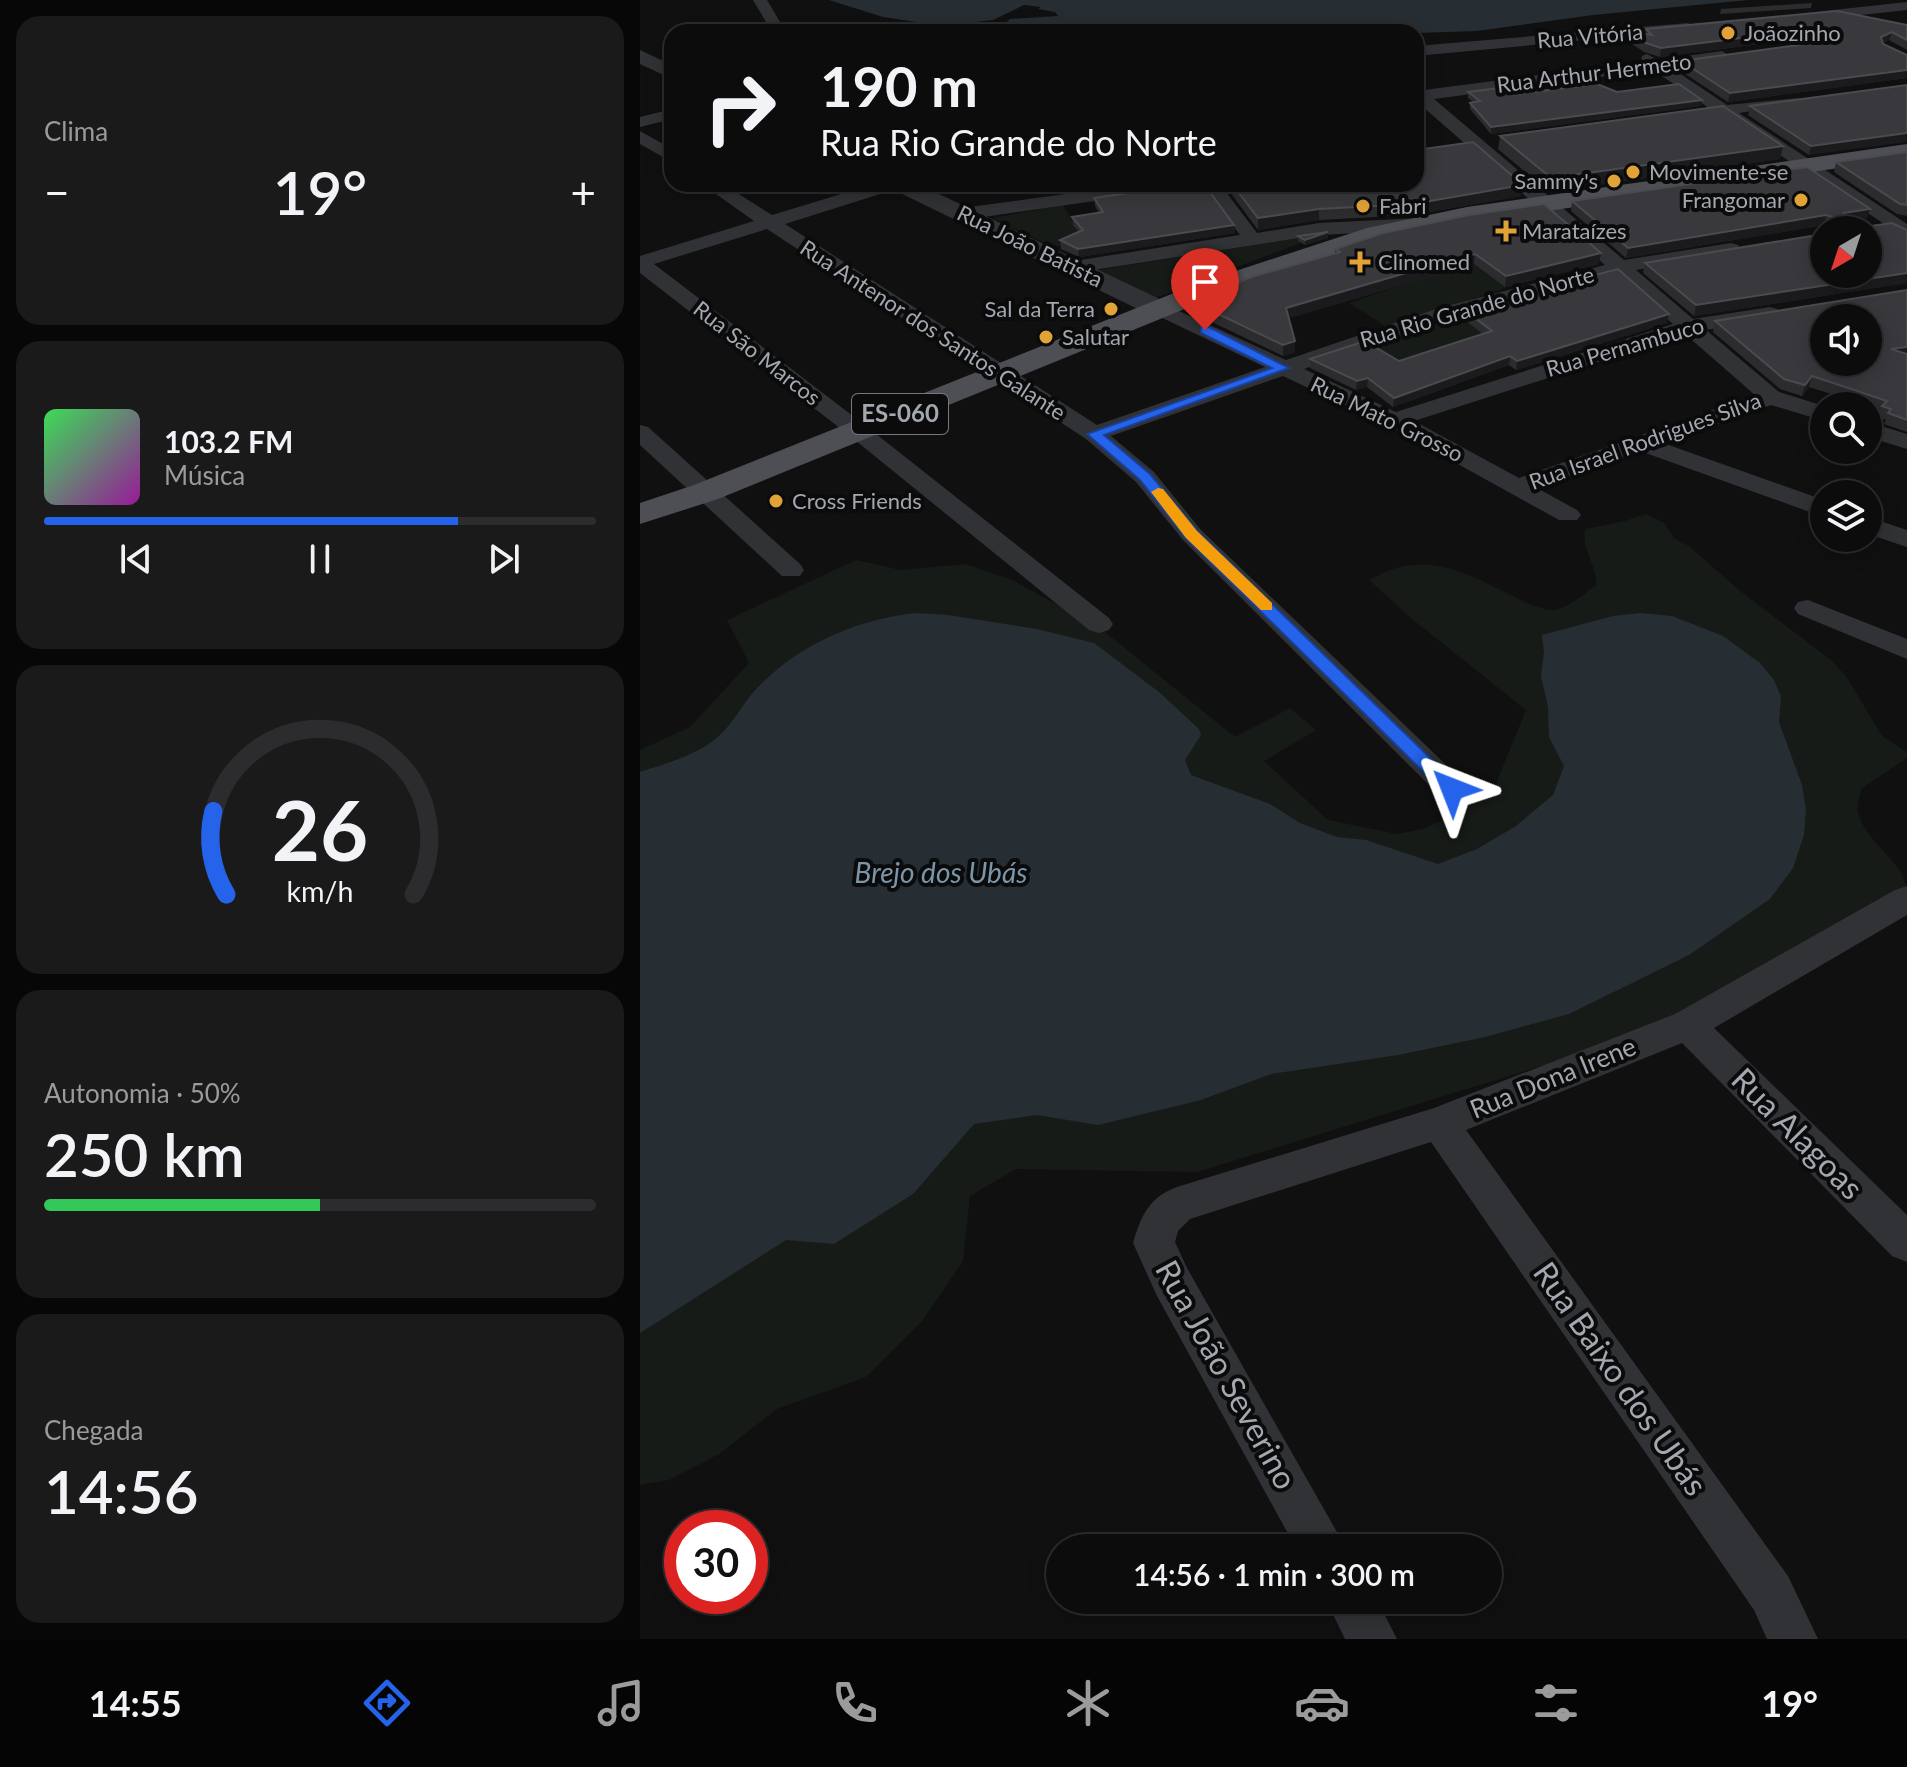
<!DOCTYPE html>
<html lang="pt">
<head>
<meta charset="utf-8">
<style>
  :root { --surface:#0c0c0d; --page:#1a1a1b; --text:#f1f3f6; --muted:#9a9b9d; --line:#2c2c2e; --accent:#2563eb }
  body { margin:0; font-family:Lato,sans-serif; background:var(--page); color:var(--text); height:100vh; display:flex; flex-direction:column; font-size:30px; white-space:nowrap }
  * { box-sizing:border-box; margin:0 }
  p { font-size:26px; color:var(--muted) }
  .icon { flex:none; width:44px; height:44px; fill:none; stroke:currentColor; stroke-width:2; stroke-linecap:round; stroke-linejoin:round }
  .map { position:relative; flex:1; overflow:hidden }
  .side { display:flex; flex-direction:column; gap:16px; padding:16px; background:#070707; width:640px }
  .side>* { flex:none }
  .banner { position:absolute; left:24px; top:24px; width:760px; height:168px; border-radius:24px; box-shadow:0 4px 20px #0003,0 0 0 2px var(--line); background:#0c0c0d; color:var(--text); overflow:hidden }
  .needle { width:52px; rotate:219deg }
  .fabs { position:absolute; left:1170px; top:216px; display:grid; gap:16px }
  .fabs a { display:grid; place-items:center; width:72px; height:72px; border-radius:50%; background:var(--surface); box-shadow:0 4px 20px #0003,0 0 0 2px var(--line); font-size:40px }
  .speed { position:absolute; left:24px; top:1510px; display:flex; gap:16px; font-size:40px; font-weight:700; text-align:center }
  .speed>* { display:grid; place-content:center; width:104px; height:104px; border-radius:50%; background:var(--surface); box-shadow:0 4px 20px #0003,0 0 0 2px var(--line); line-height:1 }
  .speed .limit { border:12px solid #d22; background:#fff; color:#111 }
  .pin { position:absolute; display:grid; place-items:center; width:68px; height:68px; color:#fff; margin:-82px -34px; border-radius:50% 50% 50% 0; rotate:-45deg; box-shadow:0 0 8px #0007 }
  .pin .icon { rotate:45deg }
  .me { position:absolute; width:88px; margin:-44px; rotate:315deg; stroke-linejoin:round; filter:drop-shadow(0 0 6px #0008) }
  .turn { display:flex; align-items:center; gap:28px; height:168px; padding:0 24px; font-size:36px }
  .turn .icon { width:104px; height:104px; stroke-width:2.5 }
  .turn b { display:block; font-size:56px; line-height:68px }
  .big { font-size:60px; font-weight:600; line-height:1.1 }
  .side .card { flex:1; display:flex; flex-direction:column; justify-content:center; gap:12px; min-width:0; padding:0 28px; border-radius:24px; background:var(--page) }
  .side .dial { align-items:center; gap:0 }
  .dial svg { height:208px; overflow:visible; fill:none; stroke:var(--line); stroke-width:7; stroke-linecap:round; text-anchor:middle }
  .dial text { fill:var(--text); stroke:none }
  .song { display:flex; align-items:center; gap:24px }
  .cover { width:96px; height:96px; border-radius:12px; background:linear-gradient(135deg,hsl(130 70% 55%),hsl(300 70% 35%)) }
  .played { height:8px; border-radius:4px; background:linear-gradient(90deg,var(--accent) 75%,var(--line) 75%) }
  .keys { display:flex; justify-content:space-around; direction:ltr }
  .heat { display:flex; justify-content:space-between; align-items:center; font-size:44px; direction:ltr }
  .charge { height:12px; border-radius:6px; background:linear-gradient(90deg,#34c759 50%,var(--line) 0) }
  .trip { position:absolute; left:406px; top:1534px; width:456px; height:80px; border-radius:40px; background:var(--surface); box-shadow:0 4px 20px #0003,0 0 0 2px var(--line); font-weight:600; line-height:80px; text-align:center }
  .menu { display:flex; height:128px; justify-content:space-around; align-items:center; background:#050505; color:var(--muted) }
  .menu .icon { width:56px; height:56px }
  .menu .active { color:var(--accent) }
  .menu b { font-size:36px; color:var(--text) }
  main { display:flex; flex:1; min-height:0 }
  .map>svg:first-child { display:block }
  .green { fill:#161b17 }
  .water { fill:#272e33; fill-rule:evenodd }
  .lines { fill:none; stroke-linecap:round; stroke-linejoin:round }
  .minor { fill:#313235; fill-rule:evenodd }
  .tertiary { fill:#313235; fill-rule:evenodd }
  .primary { fill:#4d4f54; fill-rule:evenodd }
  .wall { fill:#2c2c2f }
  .shaded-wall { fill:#1b1b1d }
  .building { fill:#39393d; stroke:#494b4f; stroke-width:2; fill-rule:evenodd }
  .route { fill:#2563eb; stroke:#184099; stroke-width:2 }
  .slow { fill:#f59e0b }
  .poi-dot { fill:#e1a337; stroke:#0b0b0c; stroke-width:3 }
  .labels { text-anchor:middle; stroke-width:8; stroke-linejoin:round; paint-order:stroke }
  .far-poi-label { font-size:22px; fill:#a2a7b0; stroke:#0b0b0c; text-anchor:start }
  .far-street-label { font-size:22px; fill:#a2a7b0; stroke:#0b0b0c }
  .shield { fill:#0b0b0c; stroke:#75787f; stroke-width:2 }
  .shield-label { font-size:24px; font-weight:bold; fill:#a2a7b0 }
  .street-label { font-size:26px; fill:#a2a7b0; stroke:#0b0b0c }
  .water-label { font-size:28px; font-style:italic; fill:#7b95a9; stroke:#0b0b0c }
  .near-street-label { font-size:32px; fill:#a2a7b0; stroke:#0b0b0c }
</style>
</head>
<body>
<main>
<section class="side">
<div class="card"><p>Clima</p>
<div class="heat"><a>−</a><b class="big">19°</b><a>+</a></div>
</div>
<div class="card">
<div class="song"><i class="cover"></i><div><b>103.2 FM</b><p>Música</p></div></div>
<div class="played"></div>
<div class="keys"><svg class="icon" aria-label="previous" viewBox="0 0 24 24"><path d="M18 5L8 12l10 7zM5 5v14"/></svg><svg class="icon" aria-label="pause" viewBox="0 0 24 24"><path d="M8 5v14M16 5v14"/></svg><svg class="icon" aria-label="next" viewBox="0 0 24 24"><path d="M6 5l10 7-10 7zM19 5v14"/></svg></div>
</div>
<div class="card dial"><svg viewBox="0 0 100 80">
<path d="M14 69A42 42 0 1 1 86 69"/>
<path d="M14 69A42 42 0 0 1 9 37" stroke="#2563eb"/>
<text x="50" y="56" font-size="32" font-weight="700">26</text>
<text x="50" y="72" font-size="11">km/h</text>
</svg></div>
<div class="card"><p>Autonomia · 50%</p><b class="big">250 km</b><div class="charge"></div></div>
<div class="card"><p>Chegada</p><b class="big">14:56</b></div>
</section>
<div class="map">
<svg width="1267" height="1639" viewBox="0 0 1267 1639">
  <rect width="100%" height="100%" fill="#101011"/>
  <!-- green -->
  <g class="green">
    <polygon points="423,205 444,239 414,247 352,218"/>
    <polygon points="679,236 513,299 459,270 677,235"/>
    <polygon points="831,262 866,288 747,327 709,303"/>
    <polygon points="818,314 851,340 762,370 724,344"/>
    <path d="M 1006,514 L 1024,523 L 1034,538 L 1049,546 L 1099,590 L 1191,660 L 1206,676 L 1242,736 L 1267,752 L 1267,758 L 1222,788 C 1220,796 1216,806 1218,813 C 1226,844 1267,862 1267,894 L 1022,1029 L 557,1172 L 376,1169 L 330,1196 L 323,1261 L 283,1320 L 226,1377 L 137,1409 L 79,1454 L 29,1480 L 0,1485 L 0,750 L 50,727 L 109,663 L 87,620 L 216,560 L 261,570 L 326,564 L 372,580 L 460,628 L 595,737 L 650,708 L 676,730 L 624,761 L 688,820 L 757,834 L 783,829 L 818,813 L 855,786 L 886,710 L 772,619 L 729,580 C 783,549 820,570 871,595 C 883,601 897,609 912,610 C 927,610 943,593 956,586 C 958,566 941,551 945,529 L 985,521 Z"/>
  </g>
  <!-- water -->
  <g class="water">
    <path d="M 189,0 L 1108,0 L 953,15 L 837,31 L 776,33 L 343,32 L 243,17 ZM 384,5 L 401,7 L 398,9 L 415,12 L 418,16 L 370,19 L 366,23 L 372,24 L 363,27 L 307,25 L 353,20 Z"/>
    <path d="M 276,613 L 308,615 L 397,629 L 454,643 L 519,692 L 559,729 L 561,735 L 545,760 L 551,775 L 630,804 L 660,823 L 697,837 L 726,840 L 798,864 L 837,849 L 876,826 L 913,795 L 924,766 L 909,737 L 908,707 L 901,676 L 904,652 L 902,635 L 973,616 L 1001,613 L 1032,616 L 1083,636 L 1120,663 L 1134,680 L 1141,697 L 1139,722 L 1162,785 L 1166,809 L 1164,835 L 1153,868 L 1130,899 L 1049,955 L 929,1014 L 845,1037 L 758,1055 L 631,1074 L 561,1100 L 458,1125 L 397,1115 L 334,1124 L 273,1194 L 194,1244 L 146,1240 L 0,1333 L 0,772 C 24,764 54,756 74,740 C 94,725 102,702 121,684 C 162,643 219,619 276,613 Z"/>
  </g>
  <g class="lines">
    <!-- minor -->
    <g class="minor">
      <polygon points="113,0 127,0 146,32 132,32"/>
      <polygon points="1267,2 1267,10 1166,21 1159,17 1166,13"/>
      <polygon points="1048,23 1055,27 1053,30 776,56 776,46"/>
      <path d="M 1082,51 L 1090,56 L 1087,59 L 1030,67 L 1087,105 L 1159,98 L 1161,101 L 1159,104 L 1099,113 L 1267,224 L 1267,239 L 1081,116 L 1038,120 L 1036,116 L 1038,112 L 1069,108 L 1013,70 L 794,99 L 984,260 L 1091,243 L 1098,245 L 1101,249 L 1098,253 L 996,270 L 1053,319 L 1130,307 L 1137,309 L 1141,313 L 1137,317 L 1066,330 L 1139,392 L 1184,406 L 1184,421 L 1131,405 L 1023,443 L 1184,500 L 1184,517 L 1000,451 L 897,488 L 937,510 L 941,515 L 937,520 L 919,520 L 751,427 L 643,376 L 471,436 L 514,472 L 561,530 L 823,781 L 828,789 L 823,797 L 812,800 L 801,797 L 543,540 L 496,482 L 446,439 L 127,229 L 14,264 L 226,426 L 469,618 L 473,624 L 469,630 L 459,633 L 449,630 L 210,436 L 0,273 L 0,256 L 114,221 L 62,184 L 83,184 L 132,215 L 234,184 L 262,184 L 259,188 L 145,224 L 457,425 L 625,367 L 512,313 L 509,309 L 512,305 L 526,305 L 646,360 L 799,308 L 965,265 L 776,101 L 776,87 L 784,90 L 1001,62 L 1002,56 L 1007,54 L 1018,60 ZM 976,274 L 1033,324 L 756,412 L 664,369 L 813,316 ZM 1045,334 L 1115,395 L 879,478 L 774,421 Z"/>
      <polygon points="32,109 32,119 0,127 0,117"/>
      <polygon points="0,131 32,149 32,162 0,144"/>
      <polygon points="499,184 548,184 539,189 322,220 313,214 322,208"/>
      <polygon points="562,184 580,184 617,233 679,223 782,218 792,224 782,230 679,235 434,273 424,267 434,261 600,235"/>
      <polygon points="1228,422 1267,434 1267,449 1228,437"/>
      <polygon points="0,425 8,427 160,564 164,570 160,576 142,576 0,445"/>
      <polygon points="1228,517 1267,530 1267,547 1228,534"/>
      <polygon points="1168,600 1267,639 1267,659 1158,614 1154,608 1158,602"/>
      <path d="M 1267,886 L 1267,915 L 1074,1028 L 1267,1215 L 1267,1262 L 1252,1256 L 1042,1043 L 826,1130 L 1148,1576 L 1178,1639 L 1127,1639 L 1114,1610 L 791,1142 L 550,1219 L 538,1231 L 535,1242 L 547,1268 L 706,1548 L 656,1548 L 517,1296 L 493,1243 C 501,1216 509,1197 537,1187 L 794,1108 L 1035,1014 L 1255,890 Z"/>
      <polygon points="686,1600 737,1600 757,1639 705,1639"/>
    </g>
    <!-- tertiary -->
    <g class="tertiary">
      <polygon points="0,50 32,65 32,79 0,64"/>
      <polygon points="249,184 278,184 528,303 532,309 528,315 510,315 252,189"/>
    </g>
    <!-- primary -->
    <polygon class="primary" points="1267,144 1267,158 827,223 742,241 579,295 78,499 0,524 0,503 54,485 559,283 727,228 827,207"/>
  </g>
  <!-- wall -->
  <g class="wall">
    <polygon points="1172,3 1171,8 1080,14 1081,9"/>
    <polygon points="1267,25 1267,50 1249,40 1243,43 1267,55 1267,78 1088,102 1039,70 1041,61 1188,41 1180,36 1020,57 1004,52 986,40 988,31 1005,34 1006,29"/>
    <polygon points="1267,85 1169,155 1108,115 1110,106"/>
    <polygon points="828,92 869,95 977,92 1061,106 851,134 830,109 830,103 833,102 828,98"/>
    <polygon points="860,136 1143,146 1140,159 909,192 858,149"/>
    <polygon points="1267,152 1267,216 1257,214 1194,172 1196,162"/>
    <polygon points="1167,167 1227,218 1205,222 1267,230 1267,283 1054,316 1003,273 1005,263 1184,274 1189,227 1184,225 986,258 931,211 932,201"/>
    <polygon points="584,184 776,184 881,196 772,215 679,220 618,230"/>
    <polygon points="454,198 594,225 595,233 439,257 421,249 420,240 439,232 433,225 432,217 459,213 455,206"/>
    <polygon points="743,233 959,264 865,287 834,264 649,318 655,352 643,356 553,313 553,302 695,253 695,249"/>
    <polygon points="658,236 688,238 665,245 658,241"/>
    <polygon points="1267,290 1267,432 1244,424 1246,420 1238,417 1240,411 1228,406 1169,387 1162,396 1140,389 1073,332 1075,321"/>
    <polygon points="823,309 1027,323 876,370 869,365 753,407 727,387 716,390 670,368 670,359 759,361 843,334 822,318"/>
  </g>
  <!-- shaded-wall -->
  <g class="shaded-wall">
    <polygon points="1182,28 1180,36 1020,57 1021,48"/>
    <polygon points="1252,32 1249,40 1238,45 1241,37"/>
    <polygon points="1267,70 1267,78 1088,102 1090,93"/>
    <polygon points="1062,100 1061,106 851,134 851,127"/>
    <polygon points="1267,133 1267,142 1169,155 1171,146"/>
    <polygon points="1143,146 1140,159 909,192 911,178"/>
    <polygon points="883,185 881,196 772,215 773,204"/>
    <polygon points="679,209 679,220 618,230 618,218"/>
    <polygon points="1230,209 1227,218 1200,222 1204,213"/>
    <polygon points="1186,215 1184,225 986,258 988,248"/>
    <polygon points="594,225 595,233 439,257 438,249"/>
    <polygon points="688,232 688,238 665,245 665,240"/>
    <polygon points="961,253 959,264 865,287 866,276"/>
    <polygon points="835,254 834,264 646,319 646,308"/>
    <polygon points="1267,273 1267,283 1054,316 1056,305"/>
    <polygon points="1029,314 1027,323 876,370 877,361"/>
    <polygon points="655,341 655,352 643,356 643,345"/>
    <polygon points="1267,347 1267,357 1251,349"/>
    <polygon points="870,356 869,365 753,407 754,398"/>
    <polygon points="1172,376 1169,387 1162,396 1165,385"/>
    <polygon points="728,378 727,387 716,390 717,381"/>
  </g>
  <!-- building -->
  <g class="building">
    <polygon points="1197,11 1267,25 1267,40 1252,32 1241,37 1243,44 1267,55 1267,70 1090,93 1041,61 1188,41 1193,35 1182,28 1021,48 1006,43 988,31 1012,35 1006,29"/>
    <polygon points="957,84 977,92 1039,84 1062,100 851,127 830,103 840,101 828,92 859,88 869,95"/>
    <polygon points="1267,85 1267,133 1171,146 1110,106"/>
    <polygon points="1083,106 1143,146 911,178 860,136"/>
    <polygon points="833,142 883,185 773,204 679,209 618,218 592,184 776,184 776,150"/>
    <polygon points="1267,152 1267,205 1260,204 1196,162"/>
    <polygon points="1167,167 1230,209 1204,213 1200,222 1228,223 1231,226 1252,223 1267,230 1267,273 1056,305 1005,263 1184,234 1184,274 1228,274 1228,230 1188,230 1190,223 1196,222 1196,218 1186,215 988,248 932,201"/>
    <polygon points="538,184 564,184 594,225 438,249 420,240 443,230 432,217 463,212 454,198 515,189"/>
    <polygon points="904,204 961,253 866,276 835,254 776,270 646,308 655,341 643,345 553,302 611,277 700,252 695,249 743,233 829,215"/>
    <polygon points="688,232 665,240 658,236"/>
    <polygon points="978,269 1029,314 877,361 870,356 754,398 728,378 717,381 670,359 725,341 759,361 852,331 823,309"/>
    <path d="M 1267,290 L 1267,347 L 1251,349 L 1267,354 L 1267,420 L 1248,413 L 1251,409 L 1242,406 L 1247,401 L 1172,376 L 1165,385 L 1144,379 L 1075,321 ZM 1184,318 L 1228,318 L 1228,362 L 1184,362 Z"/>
  </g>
  <!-- route -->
  <polygon class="route" points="561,327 569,327 649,368 464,435 510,474 557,531 818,785 821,789 818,794 806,794 546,538 500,480 447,434 632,368 561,333"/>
  <!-- slow -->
  <polygon class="slow" points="518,488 523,489 557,531 632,603 632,610 621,610 546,538 511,492"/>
  <!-- markers -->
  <g class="poi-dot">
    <circle cx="1088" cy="33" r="8"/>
    <circle cx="993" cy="172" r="8"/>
    <circle cx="974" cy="181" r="8"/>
    <circle cx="1161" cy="200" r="8"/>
    <circle cx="723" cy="206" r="8"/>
    <path d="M862 219h8v8h8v8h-8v8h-8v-8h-8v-8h8z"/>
    <path d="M716 250h8v8h8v8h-8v8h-8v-8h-8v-8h8z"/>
    <circle cx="471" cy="309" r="8"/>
    <circle cx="406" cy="337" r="8"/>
    <circle cx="136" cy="501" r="8"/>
  </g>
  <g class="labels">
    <!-- far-poi labels -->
    <g class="far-poi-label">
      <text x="1104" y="41">Joãozinho</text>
      <text x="1009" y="180">Movimente-se</text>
      <text x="958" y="189" text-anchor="end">Sammy's</text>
      <text x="1145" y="208" text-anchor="end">Frangomar</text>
      <text x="739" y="214">Fabri</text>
      <text x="882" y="239">Marataízes</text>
      <text x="738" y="270">Clinomed</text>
      <text x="455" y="317" text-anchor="end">Sal da Terra</text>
      <text x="422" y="345">Salutar</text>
      <text x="152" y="509">Cross Friends</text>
    </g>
    <!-- far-street labels -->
    <g class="far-street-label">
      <text transform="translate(950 36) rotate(-5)" y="8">Rua Vitória</text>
      <text transform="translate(954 73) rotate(-7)" y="8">Rua Arthur Hermeto</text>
      <text transform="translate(390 246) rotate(26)" y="8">Rua João Batista</text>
      <text transform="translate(837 307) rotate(-16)" y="8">Rua Rio Grande do Norte</text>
      <text transform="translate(293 330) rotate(33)" y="8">Rua Antenor dos Santos Galante</text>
      <text transform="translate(985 347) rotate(-16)" y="8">Rua Pernambuco</text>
      <text transform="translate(117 353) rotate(38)" y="8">Rua São Marcos</text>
      <text transform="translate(747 419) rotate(26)" y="8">Rua Mato Grosso</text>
      <text transform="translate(1005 441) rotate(-20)" y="8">Rua Israel Rodrigues Silva</text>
    </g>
    <!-- shield labels -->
    <rect class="shield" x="212" y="394" width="96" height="40" rx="6"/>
    <g class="shield-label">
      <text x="260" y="422">ES-060</text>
    </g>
    <!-- street labels -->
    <g class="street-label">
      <text transform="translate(913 1078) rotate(-22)" y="9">Rua Dona Irene</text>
    </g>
    <!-- water labels -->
    <g class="water-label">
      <text x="301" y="883">Brejo dos Ubás</text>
    </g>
    <!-- near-street labels -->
    <g class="near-street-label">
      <text transform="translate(1157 1134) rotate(45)" y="11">Rua Alagoas</text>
      <text transform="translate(586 1375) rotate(61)" y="11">Rua João Severino</text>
      <text transform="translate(980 1379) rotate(55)" y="11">Rua Baixo dos Ubás</text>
    </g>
  </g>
</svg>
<div class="fabs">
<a><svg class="needle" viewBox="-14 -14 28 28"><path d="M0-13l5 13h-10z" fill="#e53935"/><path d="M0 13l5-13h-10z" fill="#9a9b9d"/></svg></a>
<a><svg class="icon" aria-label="sound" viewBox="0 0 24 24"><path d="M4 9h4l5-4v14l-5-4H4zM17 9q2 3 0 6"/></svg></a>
<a><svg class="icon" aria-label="search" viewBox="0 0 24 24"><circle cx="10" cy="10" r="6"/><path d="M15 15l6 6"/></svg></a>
<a><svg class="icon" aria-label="layers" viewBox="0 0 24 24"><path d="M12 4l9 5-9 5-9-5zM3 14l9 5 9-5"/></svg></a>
</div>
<div class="speed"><div class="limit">30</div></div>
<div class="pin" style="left:565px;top:330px;background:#d93025"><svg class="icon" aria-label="arrive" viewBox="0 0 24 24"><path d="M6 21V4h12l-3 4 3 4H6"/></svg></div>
<svg class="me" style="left:812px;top:789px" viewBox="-20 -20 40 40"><path d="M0-17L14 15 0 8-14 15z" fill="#2563eb" stroke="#fff" stroke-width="4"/></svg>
<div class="trip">14:56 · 1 min · 300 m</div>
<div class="banner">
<div class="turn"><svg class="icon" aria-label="right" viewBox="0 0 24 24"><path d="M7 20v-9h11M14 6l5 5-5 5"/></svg><div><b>190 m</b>Rua Rio Grande do Norte</div></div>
</div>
</div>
</main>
<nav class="menu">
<b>14:55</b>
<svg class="icon active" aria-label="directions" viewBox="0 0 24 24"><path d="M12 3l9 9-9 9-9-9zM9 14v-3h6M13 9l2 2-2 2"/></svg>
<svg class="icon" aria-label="music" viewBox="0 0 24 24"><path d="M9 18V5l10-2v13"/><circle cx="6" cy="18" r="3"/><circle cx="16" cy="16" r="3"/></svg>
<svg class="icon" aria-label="phone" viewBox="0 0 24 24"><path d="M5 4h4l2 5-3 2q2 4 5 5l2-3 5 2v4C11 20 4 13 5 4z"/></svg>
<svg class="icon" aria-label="climate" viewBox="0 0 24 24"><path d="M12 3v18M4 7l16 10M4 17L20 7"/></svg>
<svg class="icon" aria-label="car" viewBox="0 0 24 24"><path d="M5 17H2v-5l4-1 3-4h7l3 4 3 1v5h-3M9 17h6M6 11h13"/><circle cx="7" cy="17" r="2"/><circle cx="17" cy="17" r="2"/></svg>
<svg class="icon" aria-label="filters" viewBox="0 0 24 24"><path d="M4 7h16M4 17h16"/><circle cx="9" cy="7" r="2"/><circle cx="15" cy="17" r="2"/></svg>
<b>19°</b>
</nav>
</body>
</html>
